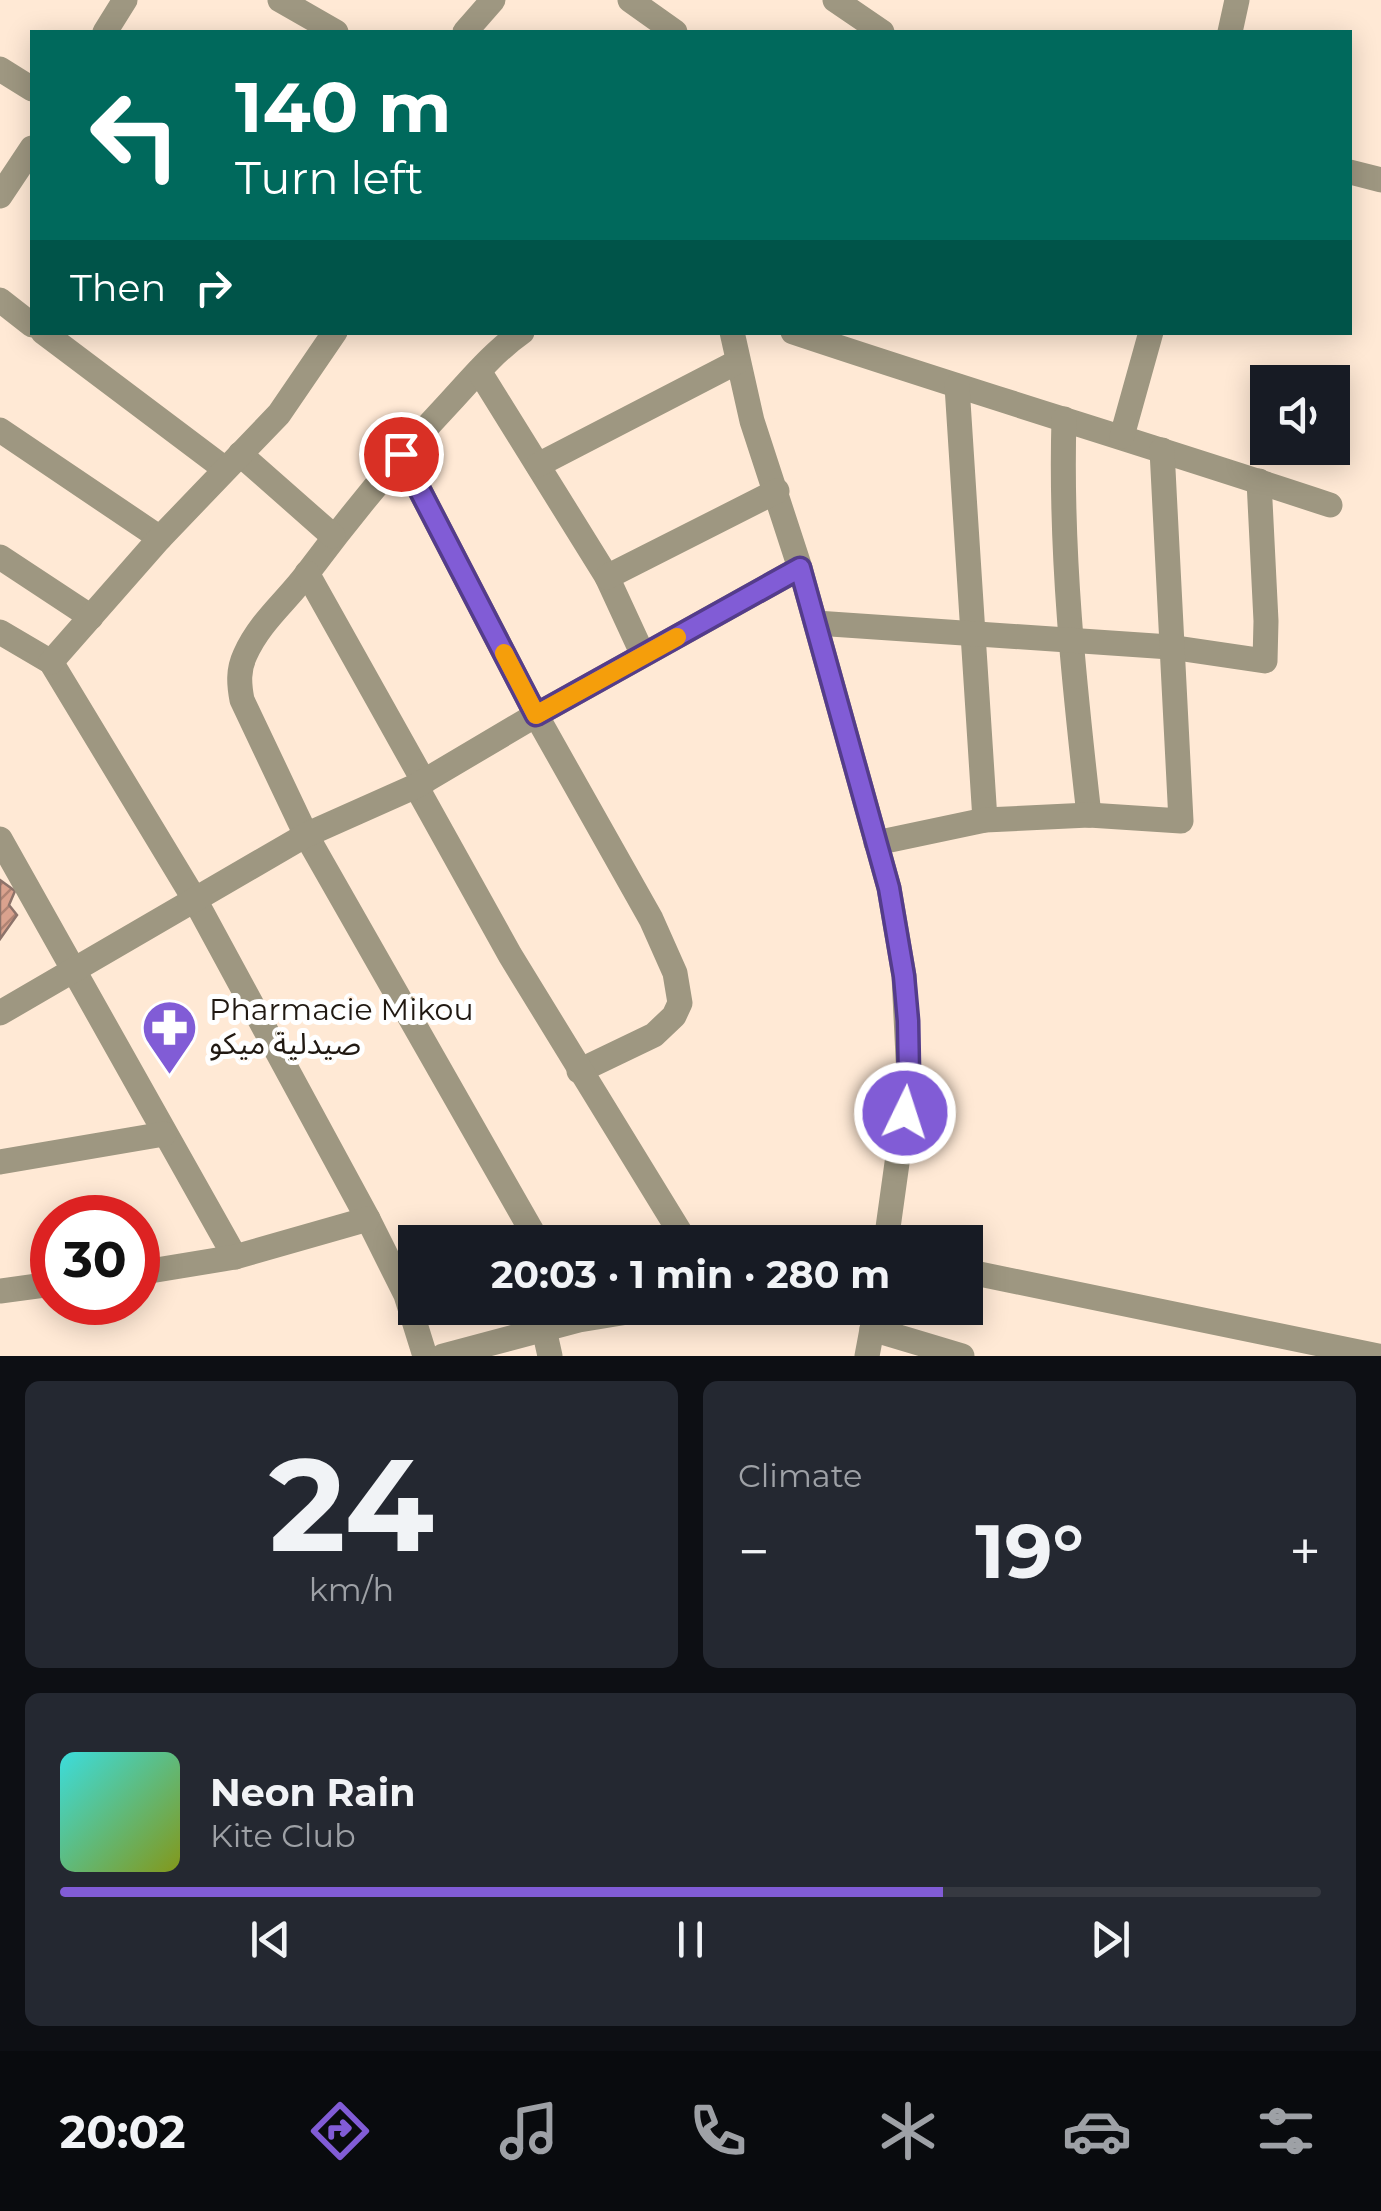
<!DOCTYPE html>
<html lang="en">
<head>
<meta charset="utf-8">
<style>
  :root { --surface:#171b24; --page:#242831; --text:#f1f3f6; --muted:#9ea1a6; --line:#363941; --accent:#815cd6 }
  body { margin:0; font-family:Montserrat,"Noto Sans Arabic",sans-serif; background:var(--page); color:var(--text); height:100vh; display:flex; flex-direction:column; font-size:38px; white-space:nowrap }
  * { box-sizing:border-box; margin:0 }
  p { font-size:32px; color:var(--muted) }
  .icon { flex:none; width:55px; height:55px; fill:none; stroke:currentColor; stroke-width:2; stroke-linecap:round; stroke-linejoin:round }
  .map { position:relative; height:1356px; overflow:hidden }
  .panel { display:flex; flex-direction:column; gap:25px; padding:25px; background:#0d0f14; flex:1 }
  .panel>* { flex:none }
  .banner { position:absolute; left:30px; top:30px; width:1322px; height:305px; border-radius:0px; box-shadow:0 5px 25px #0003; background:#00695c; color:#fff; overflow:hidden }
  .tools { position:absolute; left:1250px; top:365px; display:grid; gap:20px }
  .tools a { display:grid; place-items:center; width:100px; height:100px; border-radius:0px; background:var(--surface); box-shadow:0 5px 25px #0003; font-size:50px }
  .speed { position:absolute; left:30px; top:1195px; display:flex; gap:20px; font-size:50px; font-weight:700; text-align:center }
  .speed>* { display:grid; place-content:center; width:130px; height:130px; border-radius:50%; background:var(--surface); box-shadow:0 5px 25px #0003; line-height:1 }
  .speed .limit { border:15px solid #d22; background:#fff; color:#111 }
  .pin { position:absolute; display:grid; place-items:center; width:85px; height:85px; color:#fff; margin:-42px; border:5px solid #fff; border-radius:50%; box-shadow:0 2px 10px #0007 }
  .me { position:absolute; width:110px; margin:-55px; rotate:4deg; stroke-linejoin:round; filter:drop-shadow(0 0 8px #0008) }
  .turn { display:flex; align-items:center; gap:35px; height:210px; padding:0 40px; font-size:45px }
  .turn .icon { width:130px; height:130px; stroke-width:2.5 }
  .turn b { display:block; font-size:70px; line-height:85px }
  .then { display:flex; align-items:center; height:95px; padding:0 40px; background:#0003; gap:20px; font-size:38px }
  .big { font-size:75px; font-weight:700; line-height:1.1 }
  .panel .tile { flex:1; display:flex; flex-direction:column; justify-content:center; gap:15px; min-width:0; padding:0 35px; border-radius:15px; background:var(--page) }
  .panel .dial { align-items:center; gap:0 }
  .dial b { font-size:130px; line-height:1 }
  .song { display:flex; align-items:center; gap:30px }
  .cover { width:120px; height:120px; border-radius:15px; background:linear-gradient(135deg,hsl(180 70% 55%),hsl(70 70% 35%)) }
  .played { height:10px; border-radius:5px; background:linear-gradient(90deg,var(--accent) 70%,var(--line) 70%) }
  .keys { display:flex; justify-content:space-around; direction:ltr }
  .heat { display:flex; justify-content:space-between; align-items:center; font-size:55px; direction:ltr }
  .panel .tiles { flex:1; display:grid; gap:25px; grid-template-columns:1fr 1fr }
  .tile:last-child { grid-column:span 2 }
  .trip { position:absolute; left:398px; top:1225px; width:585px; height:100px; border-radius:0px; background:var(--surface); box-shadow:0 5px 25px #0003; font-weight:700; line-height:100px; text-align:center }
  .dock { display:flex; height:160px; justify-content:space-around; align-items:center; background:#090b0e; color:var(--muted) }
  .dock .icon { width:70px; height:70px }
  .dock .selected { color:var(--accent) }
  .dock b { font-size:45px; color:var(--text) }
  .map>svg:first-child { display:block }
  .building { fill:url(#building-hatch); stroke:#8d736a; stroke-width:2.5 }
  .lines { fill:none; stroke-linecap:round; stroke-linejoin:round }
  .minor { stroke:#9e9781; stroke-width:25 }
  .route-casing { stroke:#543c8b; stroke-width:25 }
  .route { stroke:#815cd6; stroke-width:18 }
  .slow { stroke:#f59e0b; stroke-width:18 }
  .labels { text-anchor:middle; stroke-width:10; stroke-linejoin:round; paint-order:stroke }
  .poi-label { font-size:30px; fill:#211912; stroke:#fff; text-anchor:start }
</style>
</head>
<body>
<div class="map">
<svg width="1381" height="1356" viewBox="0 0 1381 1356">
  <defs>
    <pattern id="building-hatch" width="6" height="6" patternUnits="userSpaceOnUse" patternTransform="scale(2.5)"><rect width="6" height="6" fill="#daa28e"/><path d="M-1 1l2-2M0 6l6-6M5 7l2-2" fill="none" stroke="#b08373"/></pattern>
  </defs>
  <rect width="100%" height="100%" fill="#ffe9d5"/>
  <!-- building -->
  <polygon class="building" points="0,880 15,891 9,905 17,915 0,939"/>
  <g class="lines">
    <!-- minor -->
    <g class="minor">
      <polyline points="280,0 336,32"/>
      <polyline points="630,0 675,32"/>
      <polyline points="835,0 882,32"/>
      <polyline points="105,32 125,0"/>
      <polyline points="465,32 493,0"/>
      <polyline points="1230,32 1237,0"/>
      <polyline points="0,69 32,89"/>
      <polyline points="1350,172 1381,180"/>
      <polyline points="0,196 32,148"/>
      <polyline points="0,300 32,325"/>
      <polyline points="43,332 225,469"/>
      <path d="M 522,332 C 495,351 473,377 451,401 C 400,455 354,511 309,571 C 288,600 260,621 245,655 C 238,670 239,684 242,700 L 306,835 L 538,1242"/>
      <polyline points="732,332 752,421 800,568 889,888 904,976 909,1077 886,1242"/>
      <path d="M 793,332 C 972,392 1152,446 1330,505"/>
      <polyline points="479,371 607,577 643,655"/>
      <polyline points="957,386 985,820"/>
      <path d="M 1064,419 C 1060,552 1074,683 1089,815"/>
      <polyline points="0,430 160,538"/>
      <polyline points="1122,436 1151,332"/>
      <polyline points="240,454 333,536"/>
      <polyline points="401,454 536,715 651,919 675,973 680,1003 674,1016 654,1035 579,1071"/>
      <polyline points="538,465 737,362"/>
      <polyline points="0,557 91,617"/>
      <polyline points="307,573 424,782"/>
      <polyline points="607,577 777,491"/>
      <polyline points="816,623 1170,647 1265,661 1266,621 1259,481"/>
      <polyline points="0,632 51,662 195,900 368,1219 406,1295 425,1356"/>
      <polyline points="51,662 160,538 279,414 335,332"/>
      <polyline points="416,786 510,955 686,1242"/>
      <polyline points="0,839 235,1257"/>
      <polyline points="876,843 985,820 1089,815 1181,821 1162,450"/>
      <polyline points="0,1013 306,835 416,786 536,715 800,568"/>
      <polyline points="0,1162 164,1134"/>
      <polyline points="965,1271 1378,1356"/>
      <polyline points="138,1273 235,1257 368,1219"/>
      <polyline points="0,1291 52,1284"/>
      <polyline points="544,1329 550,1356"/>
      <polyline points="872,1329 962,1356"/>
      <polyline points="443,1356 579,1320 652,1308"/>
      <polyline points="867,1356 876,1308"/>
    </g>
  </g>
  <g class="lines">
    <defs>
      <polyline id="route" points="401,454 536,715 800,568 889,888 904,976 908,1021 909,1077 905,1113"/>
    </defs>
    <!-- route casing -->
    <use href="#route" class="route-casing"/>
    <!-- route -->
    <use href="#route" class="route"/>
    <!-- slow -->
    <polyline class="slow" points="504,653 536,715 677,637"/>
  </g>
  <!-- icons -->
  <defs>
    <symbol id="pharmacy-pin" viewBox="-11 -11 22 30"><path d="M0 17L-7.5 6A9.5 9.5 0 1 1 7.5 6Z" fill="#815cd6" stroke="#fff"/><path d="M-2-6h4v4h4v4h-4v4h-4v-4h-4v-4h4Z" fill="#fff"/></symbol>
  </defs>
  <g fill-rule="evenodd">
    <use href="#pharmacy-pin" x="138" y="996" width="63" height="86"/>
  </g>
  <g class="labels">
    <!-- poi labels -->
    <g class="poi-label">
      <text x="209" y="1020">Pharmacie Mikou<tspan x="209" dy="34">صيدلية ميكو</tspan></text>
    </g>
  </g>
</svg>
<div class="tools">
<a><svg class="icon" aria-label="sound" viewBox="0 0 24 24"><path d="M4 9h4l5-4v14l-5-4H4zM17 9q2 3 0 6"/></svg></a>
</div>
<div class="speed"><div class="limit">30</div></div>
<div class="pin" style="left:401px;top:454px;background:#d93025"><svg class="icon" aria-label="arrive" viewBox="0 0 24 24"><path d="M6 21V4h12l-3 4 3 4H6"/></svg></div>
<svg class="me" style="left:905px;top:1113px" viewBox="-20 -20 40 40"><circle r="17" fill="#815cd6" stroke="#fff" stroke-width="3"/><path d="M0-11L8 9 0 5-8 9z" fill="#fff"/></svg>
<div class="trip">20:03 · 1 min · 280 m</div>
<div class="banner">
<div class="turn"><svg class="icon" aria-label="left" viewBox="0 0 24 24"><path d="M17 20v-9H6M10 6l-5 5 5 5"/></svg><div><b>140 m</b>Turn left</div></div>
<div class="then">Then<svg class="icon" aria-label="right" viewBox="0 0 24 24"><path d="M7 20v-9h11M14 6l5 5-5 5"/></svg></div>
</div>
</div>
<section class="panel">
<div class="tiles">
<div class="tile dial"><b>24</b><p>km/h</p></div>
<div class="tile"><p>Climate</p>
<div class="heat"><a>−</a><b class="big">19°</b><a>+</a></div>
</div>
<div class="tile">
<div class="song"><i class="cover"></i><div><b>Neon Rain</b><p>Kite Club</p></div></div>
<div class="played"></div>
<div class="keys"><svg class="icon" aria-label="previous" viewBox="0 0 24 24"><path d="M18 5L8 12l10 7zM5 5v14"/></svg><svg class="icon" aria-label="pause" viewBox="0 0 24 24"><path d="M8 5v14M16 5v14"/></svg><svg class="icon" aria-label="next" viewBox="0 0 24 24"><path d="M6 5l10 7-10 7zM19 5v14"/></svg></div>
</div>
</div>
</section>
<nav class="dock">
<b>20:02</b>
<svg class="icon selected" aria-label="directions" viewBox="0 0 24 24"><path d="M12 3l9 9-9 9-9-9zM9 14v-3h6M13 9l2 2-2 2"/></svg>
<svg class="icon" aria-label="music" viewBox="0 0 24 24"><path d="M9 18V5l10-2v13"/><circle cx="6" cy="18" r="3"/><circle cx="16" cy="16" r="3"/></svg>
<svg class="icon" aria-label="phone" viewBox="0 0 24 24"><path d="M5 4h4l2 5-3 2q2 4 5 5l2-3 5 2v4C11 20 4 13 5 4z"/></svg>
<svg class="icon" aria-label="climate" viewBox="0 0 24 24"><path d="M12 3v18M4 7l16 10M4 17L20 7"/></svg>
<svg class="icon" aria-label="car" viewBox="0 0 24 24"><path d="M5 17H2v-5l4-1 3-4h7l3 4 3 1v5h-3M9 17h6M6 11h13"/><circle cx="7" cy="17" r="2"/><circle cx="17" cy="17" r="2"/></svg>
<svg class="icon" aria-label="filters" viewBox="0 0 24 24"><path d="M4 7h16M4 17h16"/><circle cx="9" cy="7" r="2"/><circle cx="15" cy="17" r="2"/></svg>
</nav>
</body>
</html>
